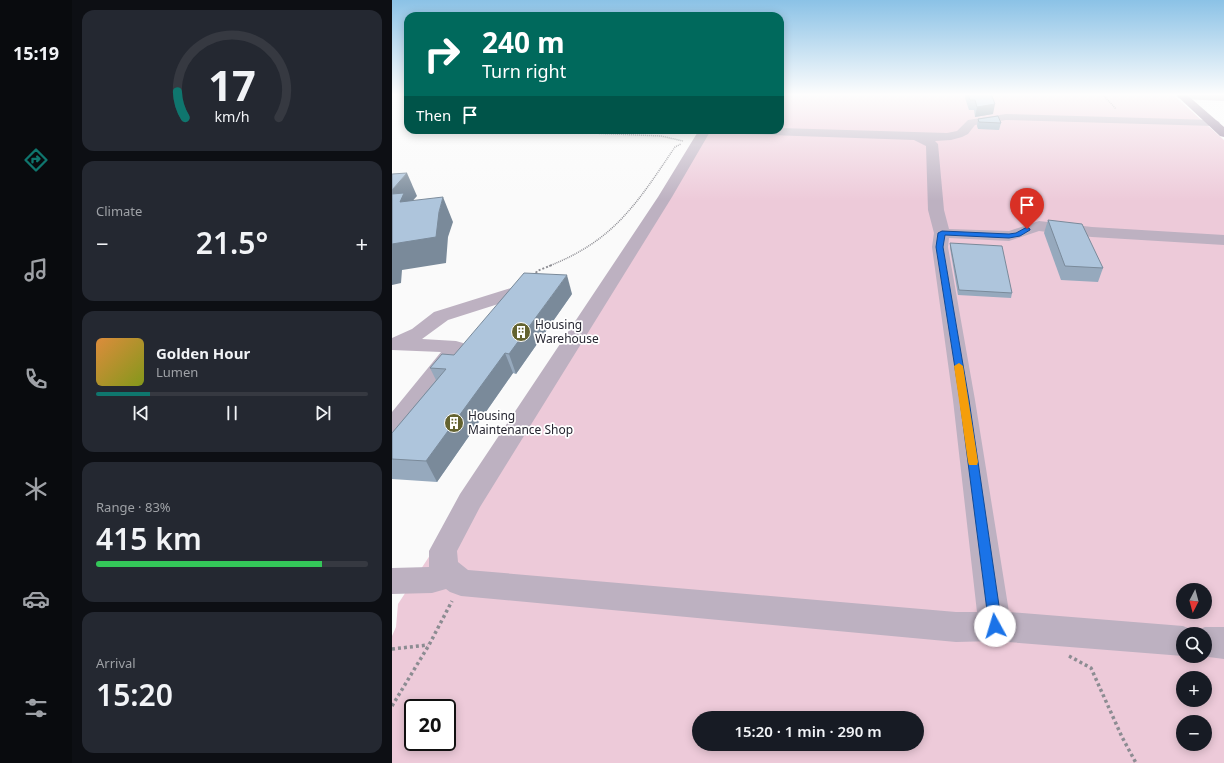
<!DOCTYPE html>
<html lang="en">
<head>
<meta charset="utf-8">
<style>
  :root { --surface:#171b24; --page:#242831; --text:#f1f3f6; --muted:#9ea1a6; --line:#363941; --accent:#0f766e }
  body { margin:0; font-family:"Noto Sans",sans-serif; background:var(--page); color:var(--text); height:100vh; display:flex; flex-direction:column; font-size:15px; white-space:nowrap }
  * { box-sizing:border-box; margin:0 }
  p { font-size:13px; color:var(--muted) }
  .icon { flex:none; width:22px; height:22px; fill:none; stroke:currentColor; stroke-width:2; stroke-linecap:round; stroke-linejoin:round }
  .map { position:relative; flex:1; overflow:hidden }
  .side { display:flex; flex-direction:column; gap:10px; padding:10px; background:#0d0f14; width:320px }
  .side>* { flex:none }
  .hud { position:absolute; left:12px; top:12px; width:380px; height:122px; border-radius:12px; box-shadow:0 2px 10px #0003; background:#00695c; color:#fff; overflow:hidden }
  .needle { width:26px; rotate:186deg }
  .controls { position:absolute; left:784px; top:583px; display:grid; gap:8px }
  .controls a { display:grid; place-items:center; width:36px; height:36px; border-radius:50%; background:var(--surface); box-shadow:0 2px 10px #0003; font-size:20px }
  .speed { position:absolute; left:12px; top:699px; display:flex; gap:8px; font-size:20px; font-weight:700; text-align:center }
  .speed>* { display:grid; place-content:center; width:52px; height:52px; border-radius:50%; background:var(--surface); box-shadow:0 2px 10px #0003; line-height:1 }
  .speed .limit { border:2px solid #111; border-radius:6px; background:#fff; color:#111 }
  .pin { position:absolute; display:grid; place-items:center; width:34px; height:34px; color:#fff; margin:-41px -17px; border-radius:50% 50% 50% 0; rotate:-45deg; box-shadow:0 0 4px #0007 }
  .pin .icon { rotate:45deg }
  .me { position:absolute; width:44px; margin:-22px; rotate:354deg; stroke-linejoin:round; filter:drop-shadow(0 0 3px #0008) }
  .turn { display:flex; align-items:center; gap:14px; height:84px; padding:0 12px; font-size:18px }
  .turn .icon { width:52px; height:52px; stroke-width:2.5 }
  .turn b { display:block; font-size:28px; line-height:34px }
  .then { display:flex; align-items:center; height:38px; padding:0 12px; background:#0003; gap:8px; font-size:15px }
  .big { font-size:30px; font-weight:600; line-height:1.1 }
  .side .card { flex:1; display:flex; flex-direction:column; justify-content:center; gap:6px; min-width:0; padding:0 14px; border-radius:12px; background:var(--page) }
  .side .dial { align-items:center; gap:0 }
  .dial svg { height:104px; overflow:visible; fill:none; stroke:var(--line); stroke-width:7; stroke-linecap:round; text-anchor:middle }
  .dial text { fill:var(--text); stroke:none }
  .song { display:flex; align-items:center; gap:12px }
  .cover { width:48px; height:48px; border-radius:6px; background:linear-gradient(135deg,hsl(30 70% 55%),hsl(70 70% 35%)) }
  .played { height:4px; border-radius:2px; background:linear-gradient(90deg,var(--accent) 20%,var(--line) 20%) }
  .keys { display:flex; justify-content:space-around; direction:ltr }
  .heat { display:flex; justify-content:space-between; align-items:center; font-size:22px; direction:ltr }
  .charge { height:6px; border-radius:3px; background:linear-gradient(90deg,#34c759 83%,var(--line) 0) }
  .trip { position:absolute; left:300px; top:711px; width:232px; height:40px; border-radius:20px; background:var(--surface); box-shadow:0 2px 10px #0003; font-weight:600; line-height:40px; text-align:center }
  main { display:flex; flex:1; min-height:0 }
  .dock { display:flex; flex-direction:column; width:72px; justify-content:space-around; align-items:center; background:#090b0e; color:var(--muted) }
  .dock .icon { width:28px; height:28px }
  .dock .current { color:var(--accent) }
  .dock b { font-size:18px; color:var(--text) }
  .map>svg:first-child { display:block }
  .green { fill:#edcad9; fill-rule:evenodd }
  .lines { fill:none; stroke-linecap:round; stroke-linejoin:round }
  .path-far2 { stroke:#8c8c92; stroke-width:1.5; stroke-dasharray:1 1; stroke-linecap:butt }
  .path-far1 { stroke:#8c8c92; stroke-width:2; stroke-dasharray:2 2; stroke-linecap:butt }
  .path { stroke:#8c8c92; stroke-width:3.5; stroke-dasharray:3 3; stroke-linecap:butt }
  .minor { fill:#bdb1c1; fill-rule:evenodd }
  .major { fill:#897491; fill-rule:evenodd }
  .wall { fill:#96a9bd }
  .shaded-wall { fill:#7a8a9a }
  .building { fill:#aec5dc; stroke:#7a8a9a }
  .route { fill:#1a73e8; stroke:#114b97 }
  .slow { fill:#f59e0b }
  .labels { text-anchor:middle; stroke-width:3.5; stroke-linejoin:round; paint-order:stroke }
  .poi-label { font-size:12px; fill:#252530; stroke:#fff; text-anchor:start }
</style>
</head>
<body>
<main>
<nav class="dock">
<b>15:19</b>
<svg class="icon current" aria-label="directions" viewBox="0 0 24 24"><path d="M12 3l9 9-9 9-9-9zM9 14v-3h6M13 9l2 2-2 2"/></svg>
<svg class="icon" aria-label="music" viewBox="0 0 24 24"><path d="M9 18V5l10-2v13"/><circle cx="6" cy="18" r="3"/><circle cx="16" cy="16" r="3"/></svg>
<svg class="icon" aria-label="phone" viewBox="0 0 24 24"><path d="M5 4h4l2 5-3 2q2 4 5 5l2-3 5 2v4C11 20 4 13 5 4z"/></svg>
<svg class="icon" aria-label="climate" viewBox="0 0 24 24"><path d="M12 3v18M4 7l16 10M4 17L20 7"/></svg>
<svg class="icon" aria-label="car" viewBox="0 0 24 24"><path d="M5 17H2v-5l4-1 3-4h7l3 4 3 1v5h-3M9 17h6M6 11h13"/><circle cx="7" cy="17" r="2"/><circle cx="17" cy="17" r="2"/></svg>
<svg class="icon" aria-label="filters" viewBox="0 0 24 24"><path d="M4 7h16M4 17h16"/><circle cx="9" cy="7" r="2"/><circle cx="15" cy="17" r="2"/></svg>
</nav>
<section class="side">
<div class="card dial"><svg viewBox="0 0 100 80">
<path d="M14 69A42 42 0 1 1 86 69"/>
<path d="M14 69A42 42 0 0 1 8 49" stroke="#0f766e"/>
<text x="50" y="56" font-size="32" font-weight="700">17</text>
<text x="50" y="72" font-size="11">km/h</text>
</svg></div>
<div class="card"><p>Climate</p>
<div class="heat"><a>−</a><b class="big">21.5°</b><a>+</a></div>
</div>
<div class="card">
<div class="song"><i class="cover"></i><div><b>Golden Hour</b><p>Lumen</p></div></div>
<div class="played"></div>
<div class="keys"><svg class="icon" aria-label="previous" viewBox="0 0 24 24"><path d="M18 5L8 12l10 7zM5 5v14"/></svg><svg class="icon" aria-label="pause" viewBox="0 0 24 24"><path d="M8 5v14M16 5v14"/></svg><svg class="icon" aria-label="next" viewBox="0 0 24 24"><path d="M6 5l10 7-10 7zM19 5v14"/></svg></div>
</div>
<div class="card"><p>Range · 83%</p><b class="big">415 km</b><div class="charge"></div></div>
<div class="card"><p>Arrival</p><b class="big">15:20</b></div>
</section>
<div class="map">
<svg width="832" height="763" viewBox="0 0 832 763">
  <rect width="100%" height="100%" fill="#fafafa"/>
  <!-- green -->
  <path class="green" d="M 388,94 L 780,94 L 832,140 L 832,763 L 0,763 L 0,636 L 4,627 L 6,604 L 273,197 L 313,130 L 388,130 ZM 791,590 L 813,590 L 813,612 L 791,612 ZM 791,634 L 813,634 L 813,656 L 791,656 ZM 791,678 L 813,678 L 813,700 L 791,700 ZM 21,708 L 55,708 L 55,742 L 21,742 ZM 307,718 L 525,718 L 525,744 L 307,744 ZM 791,722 L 813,722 L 813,744 L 791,744 Z"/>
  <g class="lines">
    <!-- path-far2 -->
    <g class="path-far2">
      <polyline points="712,96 724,109"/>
      <polyline points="127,130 269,136 291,141"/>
      <path d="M 157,266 C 223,240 245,203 283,147 L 289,144"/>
    </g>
    <!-- path-far1 -->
    <polyline class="path-far1" points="144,273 145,271 160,265"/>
    <!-- path -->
    <g class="path">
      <polyline points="0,649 36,645"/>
      <polyline points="677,656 699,668 730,737 744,763"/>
      <polyline points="0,706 37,645 60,601"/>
    </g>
    <!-- minor -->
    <g class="minor">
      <polygon points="786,94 832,95 832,101 790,99 786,98 785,96"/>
      <polygon points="614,114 822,120 826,121 828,123 826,125 822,126 614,120 583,125 576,134 570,137 559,140 543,141 546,144 552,210 557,229 617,231 647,221 700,227 832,235 832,245 700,237 647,231 617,241 557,238 556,247 583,400 617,612 791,626 803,631 813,627 832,627 832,659 809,656 813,656 813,634 791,634 791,656 603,641 564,642 69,596 58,592 54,589 40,593 0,594 0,568 37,567 37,551 68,494 266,197 307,130 319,130 280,197 88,507 65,551 66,562 76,570 564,612 585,612 561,400 540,247 542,233 536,210 534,146 522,140 351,134 347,133 345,130 388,130 388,128 555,133 565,131 576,120"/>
      <polygon points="135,278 141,279 144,283 131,296 56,320 30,339 64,341 71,343 74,347 8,434 0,436 0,412 49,352 0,350 0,338 20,329 42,312 119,288 129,279"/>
    </g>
    <!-- major -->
    <polygon class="major" points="783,94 794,94 832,127 832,137 828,136"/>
  </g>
  <!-- wall -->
  <g class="wall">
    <polygon points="574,94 599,94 601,114 583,117 582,110 577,110 573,98"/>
    <polygon points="586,119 609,123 607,130 586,129 585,126"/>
    <polygon points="656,220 711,268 706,282 669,280 652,233"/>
    <polygon points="558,243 620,293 619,298 566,295 558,248"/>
    <polygon points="180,294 124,374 121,373 45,482 0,479 0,433 44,380 38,368"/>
  </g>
  <!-- shaded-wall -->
  <g class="shaded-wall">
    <polygon points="603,104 601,114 583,117 585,107"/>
    <polygon points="15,173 25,196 17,205 0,206 0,190"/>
    <polygon points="51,197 61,222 56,237 54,263 10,270 9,283 0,285 0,244 47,212"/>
    <polygon points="175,275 180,294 124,374 117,354"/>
    <polygon points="113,353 121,373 45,482 34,461"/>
  </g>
  <!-- building -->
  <g class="building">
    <polygon points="576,94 599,94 603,104 585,107 583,100 578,100"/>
    <polygon points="606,116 609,123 587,122 586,119"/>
    <polygon points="15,173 0,190 0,174"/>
    <polygon points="12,193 8,202 51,197 47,212 44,237 0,244 0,194"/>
    <polygon points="656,220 690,224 711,268 673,266"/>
    <polygon points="558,243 610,246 620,293 567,290"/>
    <polygon points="132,273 175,275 117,354 113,353 34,461 0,459 0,433 54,369 38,368 50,354 62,355"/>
  </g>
  <!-- sky -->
  <linearGradient id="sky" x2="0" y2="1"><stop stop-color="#8bc2e6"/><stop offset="0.47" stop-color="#fdfdfd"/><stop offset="1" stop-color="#fdfdfd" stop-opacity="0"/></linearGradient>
  <rect width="832" height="201" fill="url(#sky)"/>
  <!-- route -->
  <polygon class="route" points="635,227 638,229 638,230 628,236 617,238 553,235 551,247 577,400 610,626 608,630 603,632 598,630 597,626 568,400 544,247 546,233 550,231 617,234 624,233"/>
  <!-- slow -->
  <polygon class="slow" points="567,363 571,366 586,462 585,465 577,465 576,462 562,366"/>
  <!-- icons -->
  <defs>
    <symbol id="building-disc" viewBox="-11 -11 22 22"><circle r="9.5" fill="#646330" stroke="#fff"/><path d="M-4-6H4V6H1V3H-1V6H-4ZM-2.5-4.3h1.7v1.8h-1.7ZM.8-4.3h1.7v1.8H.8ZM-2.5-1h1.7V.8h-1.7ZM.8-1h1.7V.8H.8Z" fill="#fff"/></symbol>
  </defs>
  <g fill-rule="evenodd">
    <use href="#building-disc" x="118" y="321" width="22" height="22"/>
    <use href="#building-disc" x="51" y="412" width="22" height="22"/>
  </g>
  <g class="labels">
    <!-- poi labels -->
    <g class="poi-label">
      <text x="143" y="329">Housing<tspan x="143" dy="14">Warehouse</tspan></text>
      <text x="76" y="420">Housing<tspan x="76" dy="14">Maintenance Shop</tspan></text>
    </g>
  </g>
</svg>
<div class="controls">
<a><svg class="needle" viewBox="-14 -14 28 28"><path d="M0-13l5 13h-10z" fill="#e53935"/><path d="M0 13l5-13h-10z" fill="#9ea1a6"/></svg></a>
<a><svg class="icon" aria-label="search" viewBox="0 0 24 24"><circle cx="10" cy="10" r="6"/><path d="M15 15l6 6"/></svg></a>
<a>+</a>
<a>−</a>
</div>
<div class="speed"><div class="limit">20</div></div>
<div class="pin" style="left:635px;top:229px;background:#d93025"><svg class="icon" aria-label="arrive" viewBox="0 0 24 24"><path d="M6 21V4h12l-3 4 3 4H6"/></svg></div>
<svg class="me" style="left:603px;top:626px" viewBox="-20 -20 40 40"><circle r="19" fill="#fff"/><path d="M0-13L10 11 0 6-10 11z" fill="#1a73e8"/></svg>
<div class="trip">15:20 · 1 min · 290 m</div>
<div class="hud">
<div class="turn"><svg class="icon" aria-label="right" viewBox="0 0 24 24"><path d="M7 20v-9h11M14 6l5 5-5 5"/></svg><div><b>240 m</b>Turn right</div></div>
<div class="then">Then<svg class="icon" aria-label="arrive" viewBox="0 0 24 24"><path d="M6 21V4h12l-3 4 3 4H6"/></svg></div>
</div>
</div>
</main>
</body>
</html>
